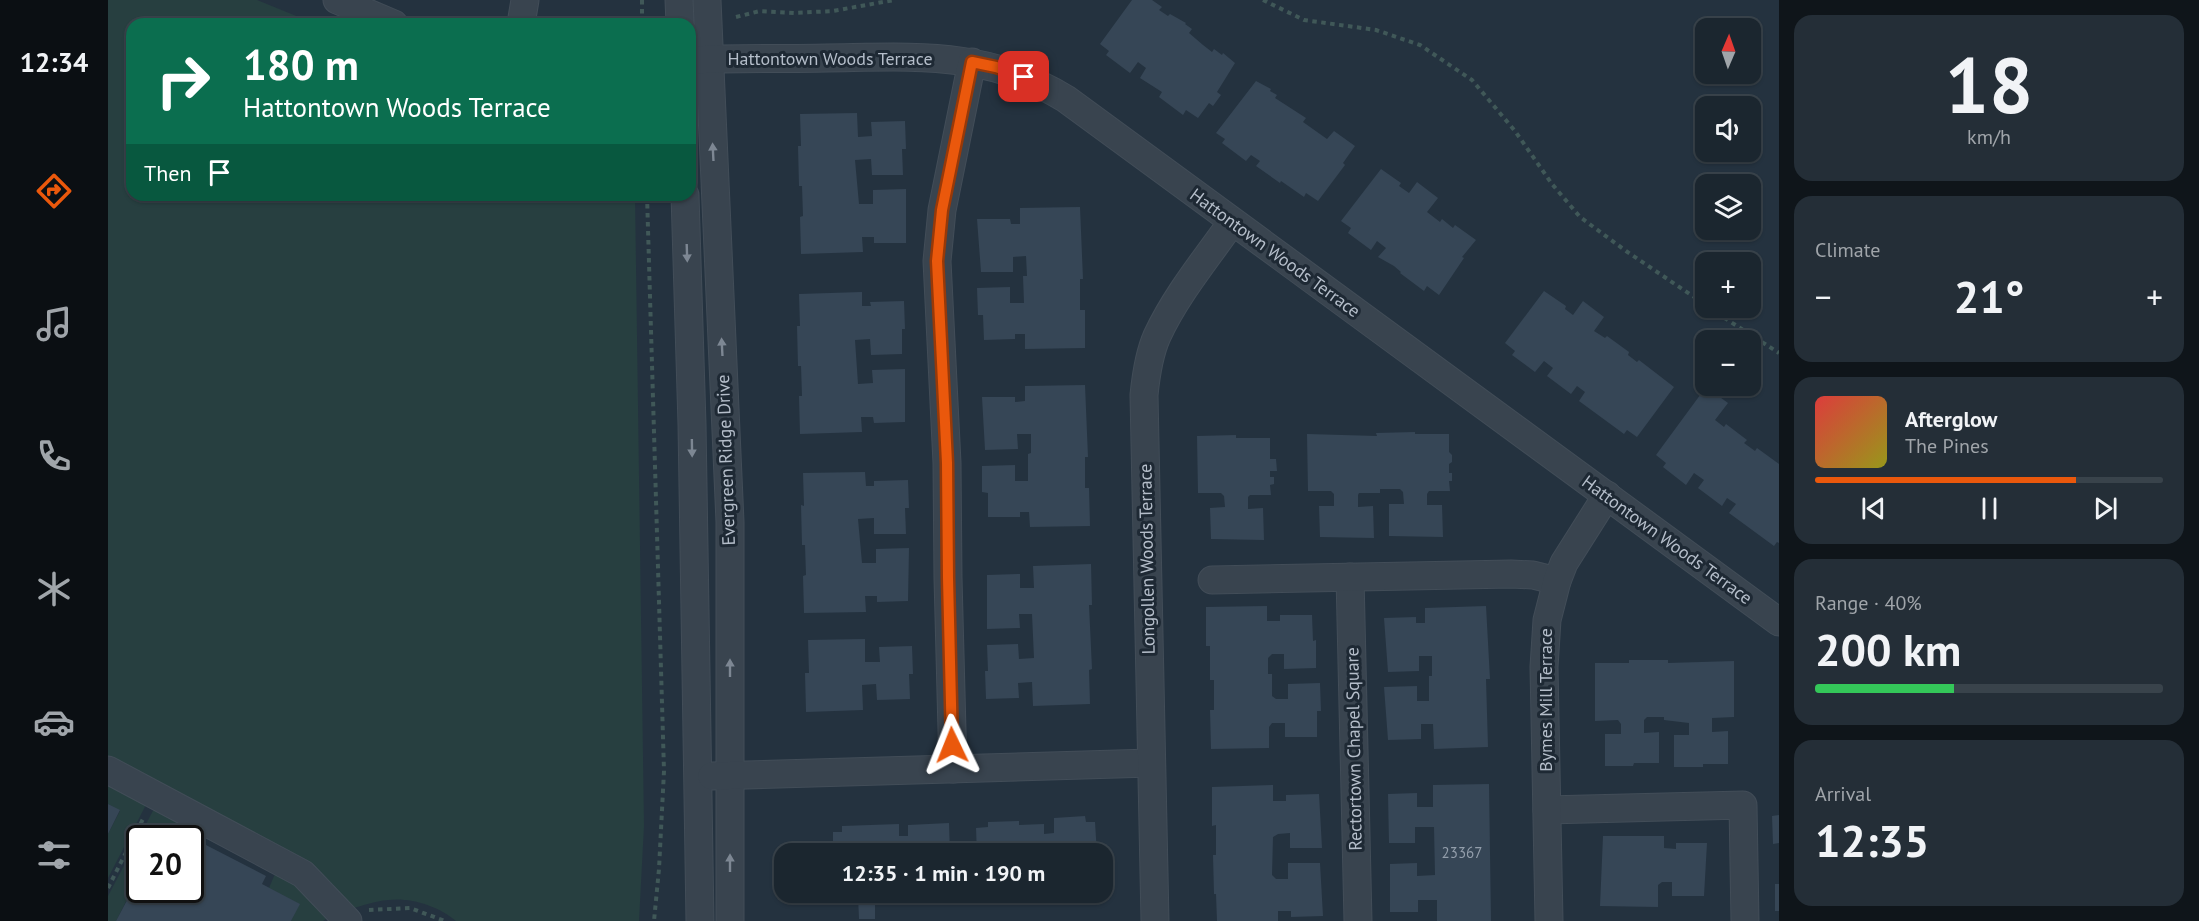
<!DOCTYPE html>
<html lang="en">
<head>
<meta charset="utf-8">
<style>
  :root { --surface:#1b262f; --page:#242e37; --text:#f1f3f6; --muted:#a0a5aa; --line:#39434b; --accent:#ea580c }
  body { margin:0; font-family:"PT Sans",sans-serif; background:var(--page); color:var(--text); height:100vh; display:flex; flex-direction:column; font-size:22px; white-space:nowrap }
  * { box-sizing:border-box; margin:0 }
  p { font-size:20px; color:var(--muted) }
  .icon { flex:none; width:33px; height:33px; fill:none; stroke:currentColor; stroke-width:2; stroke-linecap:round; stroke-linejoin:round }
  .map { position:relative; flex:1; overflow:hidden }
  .panel { display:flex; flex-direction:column; gap:15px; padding:15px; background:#0f151a; width:420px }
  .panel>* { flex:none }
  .top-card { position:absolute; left:18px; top:18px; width:570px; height:183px; border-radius:18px; box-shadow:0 2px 4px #0004,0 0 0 2px var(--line); background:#0b6e4f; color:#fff; overflow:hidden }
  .needle { width:39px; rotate:2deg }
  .controls { position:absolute; left:1587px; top:18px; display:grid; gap:12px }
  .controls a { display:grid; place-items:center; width:66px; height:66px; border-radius:12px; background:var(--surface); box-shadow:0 2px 4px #0004,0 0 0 2px var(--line); font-size:30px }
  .speed { position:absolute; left:18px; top:825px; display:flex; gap:12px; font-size:30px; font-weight:700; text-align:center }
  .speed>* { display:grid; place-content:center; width:78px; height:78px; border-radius:50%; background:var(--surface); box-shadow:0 2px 4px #0004,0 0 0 2px var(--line); line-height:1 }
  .speed .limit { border:3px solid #111; border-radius:9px; background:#fff; color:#111 }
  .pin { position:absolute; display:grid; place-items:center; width:51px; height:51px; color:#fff; margin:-26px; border-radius:12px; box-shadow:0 3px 9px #0006 }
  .me { position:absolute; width:66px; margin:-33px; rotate:358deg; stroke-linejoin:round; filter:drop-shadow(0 0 4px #0008) }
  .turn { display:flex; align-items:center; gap:21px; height:126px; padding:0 18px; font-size:27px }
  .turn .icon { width:78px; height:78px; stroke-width:2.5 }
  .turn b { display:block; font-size:42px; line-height:51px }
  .then { display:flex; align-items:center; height:57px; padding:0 18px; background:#0003; gap:12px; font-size:22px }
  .big { font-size:45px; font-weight:700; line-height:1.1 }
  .panel .card { flex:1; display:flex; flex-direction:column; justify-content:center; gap:9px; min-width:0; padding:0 21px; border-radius:18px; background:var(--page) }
  .panel .dial { align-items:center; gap:0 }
  .dial b { font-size:78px; line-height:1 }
  .song { display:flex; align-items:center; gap:18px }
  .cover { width:72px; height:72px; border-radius:9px; background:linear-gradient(135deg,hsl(0 70% 55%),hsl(60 70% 35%)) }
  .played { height:6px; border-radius:3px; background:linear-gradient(90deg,var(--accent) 75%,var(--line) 75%) }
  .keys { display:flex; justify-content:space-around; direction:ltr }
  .heat { display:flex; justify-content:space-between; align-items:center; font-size:33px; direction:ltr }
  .charge { height:9px; border-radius:4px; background:linear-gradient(90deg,#34c759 40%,var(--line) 0) }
  .trip { position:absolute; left:666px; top:843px; width:339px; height:60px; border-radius:18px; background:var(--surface); box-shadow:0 2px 4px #0004,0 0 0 2px var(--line); font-weight:700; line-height:60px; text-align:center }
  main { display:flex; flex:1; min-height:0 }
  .tab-bar { display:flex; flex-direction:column; width:108px; justify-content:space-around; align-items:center; background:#0b0f13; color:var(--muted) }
  .tab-bar .icon { width:42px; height:42px }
  .tab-bar .on { color:var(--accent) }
  .tab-bar b { font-size:27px; color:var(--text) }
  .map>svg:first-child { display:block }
  .green { fill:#273f40 }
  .building { fill:#364656 }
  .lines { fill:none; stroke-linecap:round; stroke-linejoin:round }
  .minor-casing { stroke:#424d58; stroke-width:29 }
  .path { stroke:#405858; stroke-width:4; stroke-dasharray:4.5 4.5; stroke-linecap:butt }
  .minor { stroke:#39444f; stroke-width:27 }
  .oneway { fill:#7d8793 }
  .route-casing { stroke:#983908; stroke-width:15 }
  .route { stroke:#ea580c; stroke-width:10 }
  .labels { text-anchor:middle; stroke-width:6; stroke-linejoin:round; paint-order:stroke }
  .number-label { font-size:15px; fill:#939eab }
  .street-label { font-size:18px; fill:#b5beca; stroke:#1e2934 }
</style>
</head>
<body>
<main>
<nav class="tab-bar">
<b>12:34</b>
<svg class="icon on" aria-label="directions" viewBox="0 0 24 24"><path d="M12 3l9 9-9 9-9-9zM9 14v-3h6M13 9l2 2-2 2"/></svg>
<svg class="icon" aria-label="music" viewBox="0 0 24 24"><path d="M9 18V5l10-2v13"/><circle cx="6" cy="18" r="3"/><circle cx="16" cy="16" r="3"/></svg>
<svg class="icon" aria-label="phone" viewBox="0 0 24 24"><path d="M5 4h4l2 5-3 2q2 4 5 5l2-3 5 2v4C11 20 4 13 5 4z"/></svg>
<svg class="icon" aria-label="climate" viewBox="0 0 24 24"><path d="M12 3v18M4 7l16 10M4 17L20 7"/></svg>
<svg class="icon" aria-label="car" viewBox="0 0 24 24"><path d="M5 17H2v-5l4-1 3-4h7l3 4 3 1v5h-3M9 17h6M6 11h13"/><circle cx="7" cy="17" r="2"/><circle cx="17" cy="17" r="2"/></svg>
<svg class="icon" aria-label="filters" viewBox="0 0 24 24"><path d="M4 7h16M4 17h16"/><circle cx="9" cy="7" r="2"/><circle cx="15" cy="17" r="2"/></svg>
</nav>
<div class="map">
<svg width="1671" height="921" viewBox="0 0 1671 921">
  <rect width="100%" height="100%" fill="#24323f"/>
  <!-- green -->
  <g class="green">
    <path d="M 0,0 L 149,0 L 208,24 L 24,24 L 24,195 L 527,195 L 536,826 L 531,921 L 348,921 C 331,906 302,897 280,900 C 267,901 254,906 242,909 L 0,760 Z"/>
    <polygon points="0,780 40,801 0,878 0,834 12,811 0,804"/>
    <polygon points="48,805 96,829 88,850 83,847 82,838 66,838 55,832 51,838 32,838 31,876 8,921 0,921 0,896"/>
    <polygon points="169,869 214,907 218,919 215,921 183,921 191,904 161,888"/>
  </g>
  <!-- building -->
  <g class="building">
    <polygon points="1024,0 1044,0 1054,7 1051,10 1060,16 1062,14 1078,23 1077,24 1084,29 1081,33 1095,45 1104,52 1106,49 1114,55 1115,53 1127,63 1109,92 1113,95 1105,106 1101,103 1090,118 1078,110 1075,115 1051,97 1054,92 1032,78 1038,68 1030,62 1022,73 998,55 1001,51 992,44"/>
    <polygon points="1148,81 1163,89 1162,91 1169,95 1167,98 1198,118 1195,122 1219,139 1226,131 1247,146 1235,163 1237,165 1210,201 1198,193 1196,197 1173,181 1172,183 1148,166 1152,161 1143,155 1138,161 1114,143 1117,139 1108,133"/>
    <polygon points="749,113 750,137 764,136 763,122 797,121 798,149 794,149 795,175 764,175 763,159 747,160 751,204 765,204 765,190 798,189 798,243 766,243 766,237 754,237 755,252 693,254 692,217 695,216 694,186 691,186 690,146 693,146 692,114"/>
    <polygon points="1273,169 1293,183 1291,186 1301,193 1309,182 1330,198 1319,212 1332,222 1334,219 1345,228 1347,225 1368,240 1354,257 1356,258 1331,295 1319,286 1316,291 1292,273 1293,272 1286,266 1270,257 1278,248 1269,241 1263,250 1240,233 1243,228 1233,221"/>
    <polygon points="972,207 975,279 972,279 972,310 977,310 977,348 917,349 917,334 907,334 907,339 876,340 875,315 870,315 869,288 902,287 902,303 916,303 915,276 919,276 918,256 905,257 905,272 873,272 869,219 902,219 903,224 912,224 912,208"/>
    <polygon points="1436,291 1458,306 1457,309 1465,315 1475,301 1496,317 1486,331 1497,338 1499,336 1521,352 1520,355 1529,362 1531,360 1566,387 1529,437 1519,430 1516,434 1471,401 1477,392 1469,386 1463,394 1439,376 1445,368 1436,361 1427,372 1404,355 1407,351 1397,343"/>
    <polygon points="754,292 754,306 763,306 762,302 796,301 797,329 794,329 794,354 763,355 762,339 747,340 750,384 765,383 764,370 797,369 797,422 766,423 765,417 753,417 754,432 692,434 691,396 694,396 693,366 690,366 689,326 692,326 691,294"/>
    <polygon points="977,385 980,457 977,457 977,488 981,488 982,526 922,527 921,512 912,512 912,517 880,517 880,493 874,492 874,466 907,465 907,481 920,481 920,454 923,453 923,434 909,434 910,449 877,450 874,397 907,397 907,402 917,401 917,386"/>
    <polygon points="1598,387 1620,403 1607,420 1616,427 1618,424 1639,440 1636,443 1647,451 1649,448 1671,464 1671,543 1669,542 1666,546 1621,513 1628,504 1619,498 1614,506 1590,488 1596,480 1586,473 1578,485 1555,467 1558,463 1548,455"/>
    <polygon points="1307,432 1307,434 1341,434 1341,452 1344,455 1344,462 1341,464 1341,473 1344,473 1344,481 1341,481 1342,491 1321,491 1319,494 1319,505 1334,505 1335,537 1281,536 1281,504 1296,504 1295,492 1292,489 1272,489 1272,493 1251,493 1250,495 1250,507 1265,506 1266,538 1212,537 1211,506 1226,506 1226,494 1223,491 1200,491 1199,434 1269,436 1268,433"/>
    <polygon points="1128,435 1128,438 1162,438 1162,459 1168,459 1169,471 1162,471 1162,477 1166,477 1166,484 1162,485 1163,495 1142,495 1140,497 1140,509 1155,508 1156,540 1103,539 1102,508 1117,507 1116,496 1113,493 1090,493 1089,436"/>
    <polygon points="757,472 758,486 766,486 766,481 800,480 801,508 797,508 798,534 766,534 766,518 750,519 754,563 768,563 768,549 801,548 800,601 769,602 769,596 757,596 758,612 696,613 695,576 698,575 697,545 694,545 693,505 696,506 695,473"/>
    <polygon points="983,564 984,605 981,605 984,669 981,670 982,704 925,706 924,682 910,683 911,698 878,699 877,671 880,671 879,645 910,644 911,659 926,658 924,614 911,614 912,628 879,629 879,575 912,574 912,588 926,588 925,566"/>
    <polygon points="1159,606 1159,621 1172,621 1172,615 1204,615 1205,641 1208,640 1208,668 1176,669 1176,654 1164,654 1160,658 1160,674 1164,674 1164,696 1168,699 1180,699 1180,684 1212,683 1213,711 1209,711 1209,737 1177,737 1177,723 1164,723 1161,727 1161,748 1103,749 1102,710 1106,710 1106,680 1102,680 1102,646 1098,646 1098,607"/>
    <polygon points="1378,606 1382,679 1378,679 1380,747 1326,749 1325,724 1313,724 1313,739 1280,740 1276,687 1309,686 1309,701 1321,701 1321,676 1324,676 1324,656 1311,656 1311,671 1280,672 1276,618 1308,617 1308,623 1317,623 1317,608"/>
    <polygon points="757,639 757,662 772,662 771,647 804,646 805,674 801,674 802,699 769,700 768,684 754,685 755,710 698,712 697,673 701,673 700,640"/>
    <polygon points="1521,660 1560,660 1560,663 1626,661 1626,717 1604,718 1604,732 1620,731 1620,764 1595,764 1595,767 1566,767 1566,735 1581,735 1581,723 1556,720 1556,717 1539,717 1536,720 1536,733 1551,732 1551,763 1526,763 1525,766 1497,766 1497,734 1513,734 1513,724 1510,720 1487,721 1487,663 1521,663"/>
    <polygon points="1381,784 1383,921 1329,921 1329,900 1310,900 1310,912 1282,912 1282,864 1309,863 1309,876 1327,875 1326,827 1307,827 1307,843 1281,843 1280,794 1309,793 1309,807 1325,807 1325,785"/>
    <polygon points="1165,785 1165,801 1178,801 1178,795 1211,794 1214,848 1182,848 1182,833 1170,834 1165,837 1164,875 1168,879 1180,879 1180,863 1212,863 1215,916 1183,917 1183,911 1170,911 1170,921 1109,921 1108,894 1106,894 1105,855 1108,855 1108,825 1104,826 1104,787"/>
    <polygon points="0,804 12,810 0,834"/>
    <polygon points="1671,815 1671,843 1665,844 1664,816"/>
    <polygon points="977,816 978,822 987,822 989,854 869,854 868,828 880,827 880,822 911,821 911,825 936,824 936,834 946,833 946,818"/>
    <polygon points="841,823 842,854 725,854 725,832 734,832 734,826 791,824 791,836 800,836 800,825"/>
    <polygon points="1495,836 1556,836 1556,848 1568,849 1568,843 1599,843 1596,896 1564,896 1564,882 1554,882 1550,885 1550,907 1492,906"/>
    <polygon points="96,844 158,876 154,884 192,904 183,921 8,921 32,876 32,890 82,890 82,847 92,852"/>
    <rect x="1667" y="884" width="4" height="27"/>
    <polygon points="726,892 767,892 767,919 751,919 750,896 726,897"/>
    <polygon points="871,892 897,892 897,894 871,895"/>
  </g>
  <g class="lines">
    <defs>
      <g id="minor">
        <polyline points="229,0 286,24"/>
        <polyline points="571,0 572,24"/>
        <polyline points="599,0 622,522 622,921"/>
        <polyline points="413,24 417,0"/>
        <path d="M 582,60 C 628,58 673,59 719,58 C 807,57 879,50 958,99 L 1671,622"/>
        <polyline points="577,195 584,424 592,921"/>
        <polyline points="1242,577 1250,921"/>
        <polyline points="1104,580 1403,574 1425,575 1449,581"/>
        <polyline points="845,769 840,578 839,463 829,261 834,210 864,62"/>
        <polyline points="0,770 195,874 240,921"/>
        <polyline points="604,776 1043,763"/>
        <polyline points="1439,810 1635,805 1637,921"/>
        <path d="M 1047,921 L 1036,395 C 1038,375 1041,354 1049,336 C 1068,295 1098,259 1124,222"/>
        <polyline points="1441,921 1436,667 1439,620 1449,581 1456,563 1499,495"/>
      </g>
    </defs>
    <!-- minor casing -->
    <use href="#minor" class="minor-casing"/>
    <!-- path -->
    <g class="path">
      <polyline points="534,0 534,24"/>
      <polyline points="1155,0 1196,20 1268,30 1312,45 1364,80 1407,131 1444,184 1472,217 1518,251 1598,305"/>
      <polyline points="628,17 652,11 686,13 725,11 786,0"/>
      <polyline points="539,195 556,771 551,869 546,921"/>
      <polyline points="1601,308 1671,353"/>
      <polyline points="0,888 36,817"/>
      <polyline points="261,910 302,908 337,921"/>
    </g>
    <!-- minor -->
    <use href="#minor" class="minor"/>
  </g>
  <!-- one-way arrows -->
  <defs><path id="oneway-solid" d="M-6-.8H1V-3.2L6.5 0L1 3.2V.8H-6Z" transform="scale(1.5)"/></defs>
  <g class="oneway">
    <use href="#oneway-solid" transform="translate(605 152) rotate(-93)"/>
    <use href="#oneway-solid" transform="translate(579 253) rotate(88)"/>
    <use href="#oneway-solid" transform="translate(614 347) rotate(-93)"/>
    <use href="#oneway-solid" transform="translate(584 448) rotate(89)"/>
    <use href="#oneway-solid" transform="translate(622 668) rotate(-90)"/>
    <use href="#oneway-solid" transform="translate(622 863) rotate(-90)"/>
  </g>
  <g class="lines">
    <defs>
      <polyline id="route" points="844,745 840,578 839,463 829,261 834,210 864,62 888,67 916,77"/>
    </defs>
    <!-- route casing -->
    <use href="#route" class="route-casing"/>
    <!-- route -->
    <use href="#route" class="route"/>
  </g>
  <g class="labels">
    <!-- number labels -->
    <g class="number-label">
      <text x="1354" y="858">23367</text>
    </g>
    <!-- street labels -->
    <g class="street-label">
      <text x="722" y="65">Hattontown Woods Terrace</text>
      <text transform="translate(1167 253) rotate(36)" y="6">Hattontown Woods Terrace</text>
      <text transform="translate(618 460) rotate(-92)" y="6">Evergreen Ridge Drive</text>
      <text transform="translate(1559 540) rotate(36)" y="6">Hattontown Woods Terrace</text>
      <text transform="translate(1039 559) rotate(-91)" y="6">Longollen Woods Terrace</text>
      <text transform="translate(1438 700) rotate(-90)" y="6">Bymes Mill Terrace</text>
      <text transform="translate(1246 749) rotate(-91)" y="6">Rectortown Chapel Square</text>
    </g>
  </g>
</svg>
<div class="controls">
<a><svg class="needle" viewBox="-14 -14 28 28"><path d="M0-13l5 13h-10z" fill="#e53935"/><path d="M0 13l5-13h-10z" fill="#a0a5aa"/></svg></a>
<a><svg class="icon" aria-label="sound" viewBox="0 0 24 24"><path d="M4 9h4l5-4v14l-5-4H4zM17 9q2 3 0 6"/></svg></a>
<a><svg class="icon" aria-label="layers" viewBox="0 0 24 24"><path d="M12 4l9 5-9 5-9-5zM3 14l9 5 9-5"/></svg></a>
<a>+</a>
<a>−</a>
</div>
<div class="speed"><div class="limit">20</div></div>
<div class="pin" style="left:916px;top:77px;background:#d93025"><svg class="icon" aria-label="arrive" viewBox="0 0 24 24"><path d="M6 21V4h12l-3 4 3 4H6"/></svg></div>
<svg class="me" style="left:844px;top:745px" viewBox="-20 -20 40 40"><path d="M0-17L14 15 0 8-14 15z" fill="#ea580c" stroke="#fff" stroke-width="4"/></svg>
<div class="trip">12:35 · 1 min · 190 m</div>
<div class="top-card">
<div class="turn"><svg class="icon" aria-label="right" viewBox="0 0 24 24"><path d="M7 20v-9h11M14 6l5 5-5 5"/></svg><div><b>180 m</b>Hattontown Woods Terrace</div></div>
<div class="then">Then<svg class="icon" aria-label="arrive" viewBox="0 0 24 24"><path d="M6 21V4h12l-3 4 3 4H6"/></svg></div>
</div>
</div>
<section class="panel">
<div class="card dial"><b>18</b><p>km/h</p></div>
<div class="card"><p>Climate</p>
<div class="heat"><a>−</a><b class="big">21°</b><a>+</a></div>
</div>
<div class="card">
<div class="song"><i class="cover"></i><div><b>Afterglow</b><p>The Pines</p></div></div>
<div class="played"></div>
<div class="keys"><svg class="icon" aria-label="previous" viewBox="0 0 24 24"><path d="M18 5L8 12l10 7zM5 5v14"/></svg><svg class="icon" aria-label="pause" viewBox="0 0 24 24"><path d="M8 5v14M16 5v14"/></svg><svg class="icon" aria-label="next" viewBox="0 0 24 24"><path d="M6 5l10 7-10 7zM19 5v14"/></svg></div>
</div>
<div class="card"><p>Range · 40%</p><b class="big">200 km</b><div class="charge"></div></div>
<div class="card"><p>Arrival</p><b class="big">12:35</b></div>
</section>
</main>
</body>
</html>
